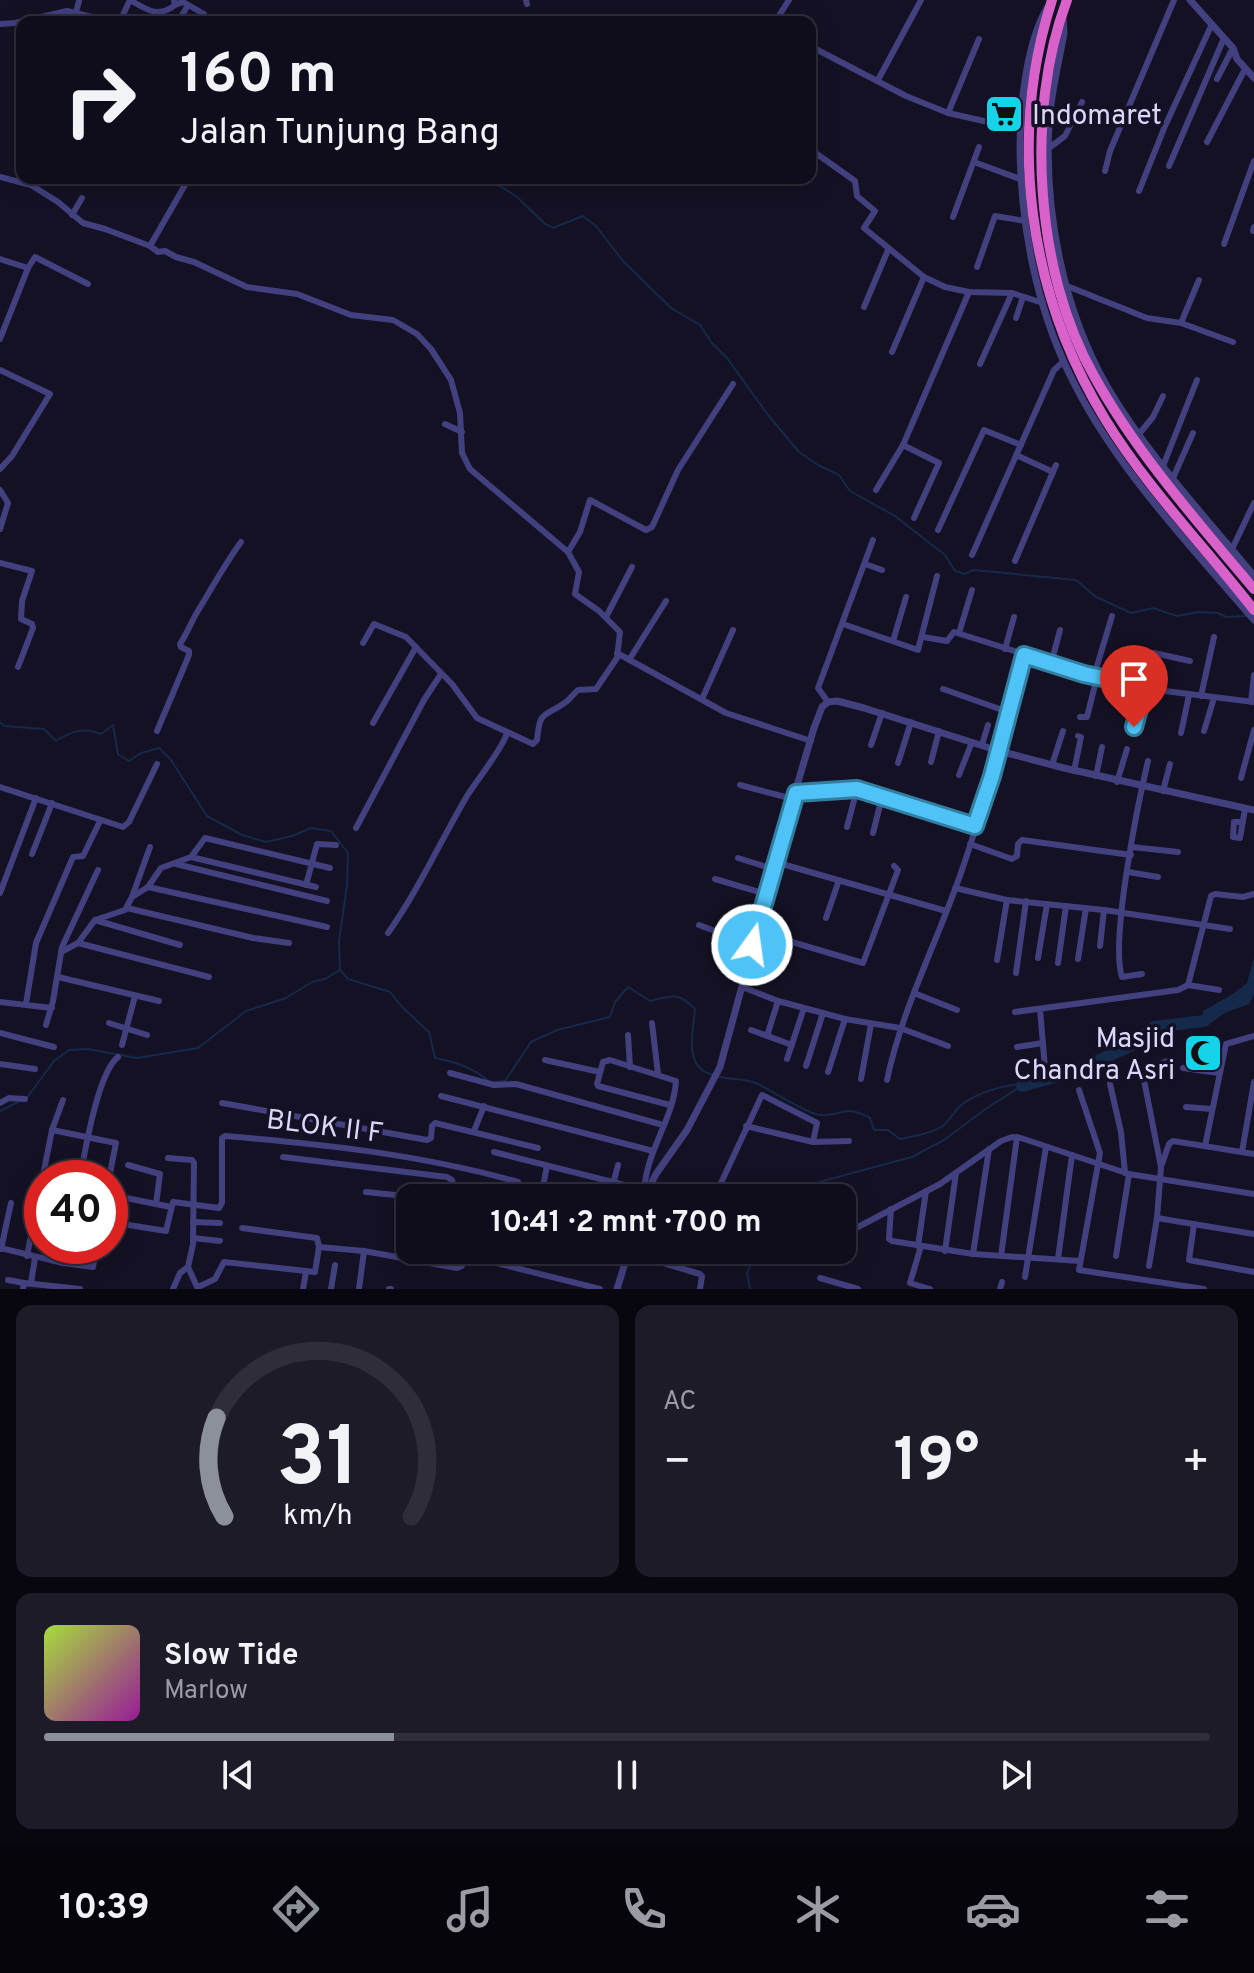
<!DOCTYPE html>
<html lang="id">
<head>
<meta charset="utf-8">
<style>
  :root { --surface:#0f0d1b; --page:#1d1b28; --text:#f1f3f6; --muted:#9b9ca3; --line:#2f2d3a; --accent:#8c9099 }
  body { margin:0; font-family:Overpass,sans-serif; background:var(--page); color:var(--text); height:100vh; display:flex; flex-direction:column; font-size:30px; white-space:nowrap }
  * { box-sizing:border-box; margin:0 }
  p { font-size:26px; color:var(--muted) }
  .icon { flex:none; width:44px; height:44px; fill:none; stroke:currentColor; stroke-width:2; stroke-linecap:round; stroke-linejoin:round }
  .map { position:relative; height:1289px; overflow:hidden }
  .details { display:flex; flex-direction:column; gap:16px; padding:16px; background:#08070f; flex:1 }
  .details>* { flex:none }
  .top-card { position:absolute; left:16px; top:16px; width:800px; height:168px; border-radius:16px; box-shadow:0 4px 20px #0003,0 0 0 2px var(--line); background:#0f0d1b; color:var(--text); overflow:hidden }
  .speed { position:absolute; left:24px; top:1160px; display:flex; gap:16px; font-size:40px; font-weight:700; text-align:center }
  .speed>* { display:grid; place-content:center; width:104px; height:104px; border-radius:50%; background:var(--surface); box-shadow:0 4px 20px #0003,0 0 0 2px var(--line); line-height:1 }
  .speed .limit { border:12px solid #d22; background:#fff; color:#111 }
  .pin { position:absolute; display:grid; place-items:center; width:68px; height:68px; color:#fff; margin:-82px -34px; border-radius:50% 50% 50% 0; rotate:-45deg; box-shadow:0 0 8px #0007 }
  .pin .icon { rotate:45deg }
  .me { position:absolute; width:88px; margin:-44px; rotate:14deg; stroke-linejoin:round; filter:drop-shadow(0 0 6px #0008) }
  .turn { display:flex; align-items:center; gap:28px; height:168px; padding:0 32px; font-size:36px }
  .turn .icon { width:104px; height:104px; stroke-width:2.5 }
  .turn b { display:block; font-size:56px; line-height:68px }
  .big { font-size:60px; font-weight:700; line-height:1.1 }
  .details .card { flex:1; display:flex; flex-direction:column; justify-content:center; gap:12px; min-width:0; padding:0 28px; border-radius:16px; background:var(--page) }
  .details .dial { align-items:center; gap:0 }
  .dial svg { height:208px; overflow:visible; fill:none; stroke:var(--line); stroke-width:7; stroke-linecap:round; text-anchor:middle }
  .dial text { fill:var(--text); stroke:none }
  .song { display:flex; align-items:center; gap:24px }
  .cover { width:96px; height:96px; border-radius:12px; background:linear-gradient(135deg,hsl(80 70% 55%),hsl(300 70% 35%)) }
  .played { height:8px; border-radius:4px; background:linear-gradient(90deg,var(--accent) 30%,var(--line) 30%) }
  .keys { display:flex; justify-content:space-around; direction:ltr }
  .heat { display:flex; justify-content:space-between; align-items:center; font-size:44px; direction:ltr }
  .details .tiles { flex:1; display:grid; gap:16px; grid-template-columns:1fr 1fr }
  .card:last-child { grid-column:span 2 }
  .trip { position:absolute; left:396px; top:1184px; width:460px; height:80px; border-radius:16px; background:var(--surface); box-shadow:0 4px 20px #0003,0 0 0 2px var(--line); font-weight:700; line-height:80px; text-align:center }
  .tab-bar { display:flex; height:128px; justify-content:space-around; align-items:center; background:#06050b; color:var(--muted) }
  .tab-bar .icon { width:56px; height:56px }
  .tab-bar .active { color:var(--accent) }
  .tab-bar b { font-size:36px; color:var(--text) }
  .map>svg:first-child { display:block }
  .water { fill:#15294a }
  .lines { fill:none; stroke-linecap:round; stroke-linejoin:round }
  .stream { stroke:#15294a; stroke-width:2 }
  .river { stroke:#15294a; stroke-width:12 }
  .minor { stroke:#42407e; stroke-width:6 }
  .tertiary { stroke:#42407e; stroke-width:7 }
  .trunk { stroke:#d862ca; stroke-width:10 }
  .route-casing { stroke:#337fa1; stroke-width:20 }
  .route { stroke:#4fc3f7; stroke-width:14 }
  .labels { text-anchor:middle; stroke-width:7; stroke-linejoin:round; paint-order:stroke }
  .poi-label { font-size:28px; fill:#dbd7fb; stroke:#141124; text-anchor:start }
  .street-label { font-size:28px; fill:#dbd7fb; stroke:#141124 }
</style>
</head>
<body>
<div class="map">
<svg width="1254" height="1289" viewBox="0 0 1254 1289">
  <rect width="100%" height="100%" fill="#141124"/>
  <!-- water -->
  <polygon class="water" points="1254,958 1254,994 1249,1004 1227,1012 1204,1025 1203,1011 1233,994 1247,983"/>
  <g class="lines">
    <!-- stream -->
    <g class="stream">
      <polyline points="487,178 516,196 544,223 553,228 583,216 596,226 623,261 671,308 700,325 711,342 727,358 768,415 799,452 818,465 839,475 850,491 895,516 945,555 955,571 965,574 973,570 1076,580 1096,597 1131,613 1153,608 1177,616 1199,612 1218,613 1226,617 1246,616"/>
      <path d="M 0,722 L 4,726 L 44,729 L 56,741 C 71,731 85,727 101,734 L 113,725 L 118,754 L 129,761 L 141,753 L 159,748 L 171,760 L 207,816 L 242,835 L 266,842 L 292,836 L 311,828 L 331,831 L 348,853 L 347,885 L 339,941 L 340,970 L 348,979 L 390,992 L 402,1007 L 429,1032 L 435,1058 C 456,1062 474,1068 490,1082 L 505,1081 L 531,1042 L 557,1030 L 610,1017 L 615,1002 L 628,987 L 650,1001 C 671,996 678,991 695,1009 C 693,1034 683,1067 713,1075"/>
      <path d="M 720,1077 C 732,1080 746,1078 758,1084 C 770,1090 808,1114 820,1115 C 844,1117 841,1103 870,1118 L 874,1130 L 888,1130 L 900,1139 C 914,1136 930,1134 943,1126 C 949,1121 953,1113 959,1107 C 974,1094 998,1087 1018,1084 L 1022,1086"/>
      <polyline points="26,1099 54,1061 69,1050 88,1049 137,1058 198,1048 246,1011 286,998 312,982 325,979 340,970"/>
      <polyline points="0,1111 20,1101"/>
      <polyline points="806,1192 819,1182 912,1157 944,1140 987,1108 1020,1087"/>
      <polyline points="750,1289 747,1273 757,1250"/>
    </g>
    <!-- river -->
    <polyline class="river" points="1022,1086 1074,1072 1132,1045 1154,1027 1204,1021 1217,1011"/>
    <!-- minor -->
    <g class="minor">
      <polyline points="526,0 527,4"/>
      <polyline points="175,5 183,2 204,14 201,22"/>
      <polyline points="76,12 79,1"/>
      <path d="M 115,22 L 121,19 L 130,0 C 146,9 158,19 175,5 L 174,0"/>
      <polyline points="178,22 188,5"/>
      <polyline points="724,22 729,18 737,22"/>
      <polyline points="775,22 789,0"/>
      <polyline points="0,24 15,23 67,11 113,22"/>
      <polyline points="810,46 906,96 948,113 979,39"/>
      <polyline points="1217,79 1233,48"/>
      <polyline points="878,80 921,0"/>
      <polyline points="948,113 1020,129"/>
      <polyline points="1207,142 1245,69"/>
      <polyline points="1049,148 1065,136 1082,102"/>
      <polyline points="810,149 855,181 857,196 875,211 864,228 924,277 945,287 969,292 1012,293 1043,303"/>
      <polyline points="974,162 1020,179"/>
      <polyline points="1169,166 1224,38"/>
      <polyline points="1105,171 1110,151 1174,0"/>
      <path d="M 0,177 L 31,185 L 58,202 L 83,223 L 105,229 L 150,246 L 158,252 L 165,251 L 176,257 L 194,262 L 247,287 L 297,294 L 351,315 L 393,320 L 417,334 L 431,349 L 451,380 L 460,413 L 462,453 L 470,469 L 568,552 L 579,572 L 575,594 L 599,611 L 620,632 L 617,658 L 596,689 L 578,690 C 573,694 569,701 563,704 C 542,718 540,711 537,740 L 533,744 L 477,718 L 452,684 L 406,637 L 374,624 L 363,643"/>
      <polyline points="1139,191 1165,126 1212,24"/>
      <polyline points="72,215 82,198"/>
      <polyline points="953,217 979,147"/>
      <polyline points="1253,231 1254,227"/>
      <polyline points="1224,244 1254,161"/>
      <polyline points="150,246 185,185"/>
      <polyline points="0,259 28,268 35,257 88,284"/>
      <polyline points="977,267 995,216 1025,221"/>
      <polyline points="1067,286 1147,318 1181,323 1233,342"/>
      <polyline points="864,307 888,250"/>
      <polyline points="1016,318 1023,297"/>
      <polyline points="1181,323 1199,280"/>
      <polyline points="0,339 28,268"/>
      <polyline points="892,352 924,277"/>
      <polyline points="980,364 1012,293"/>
      <polyline points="0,370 50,394 12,456 0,469"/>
      <polyline points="445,424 462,432"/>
      <polyline points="1139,434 1153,417 1163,396"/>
      <polyline points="903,445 939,463 914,518"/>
      <polyline points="1016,455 1053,472"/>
      <polyline points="1163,466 1197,380"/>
      <polyline points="1173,478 1193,433"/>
      <polyline points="0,490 8,503 0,529"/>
      <polyline points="876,490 903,445 969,292"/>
      <polyline points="938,530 984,430 1021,445"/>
      <polyline points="1232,549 1254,503"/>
      <polyline points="568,552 580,532 590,500 646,530 652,527 678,470 733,384"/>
      <polyline points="972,555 1054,370 1064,361"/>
      <polyline points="1015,561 1056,465"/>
      <polyline points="0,563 32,571 22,601 21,619 32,624 33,628 18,667"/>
      <polyline points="865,564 882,570"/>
      <polyline points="606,617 632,567"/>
      <polyline points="843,624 918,650 937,576"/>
      <polyline points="959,633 972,590"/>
      <polyline points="923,637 947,641 954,632 1094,676 1165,691 1254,702"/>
      <polyline points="893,641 906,597"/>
      <polyline points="1005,649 1014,617"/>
      <polyline points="617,653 726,713 811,741"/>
      <polyline points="629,660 666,601"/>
      <polyline points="1051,664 1060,630"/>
      <polyline points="1094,676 1112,616"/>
      <polyline points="943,689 1008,712"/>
      <polyline points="1201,696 1214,637"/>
      <polyline points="702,699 733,630"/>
      <polyline points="828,702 818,688 873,540"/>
      <polyline points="1251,702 1254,675"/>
      <polyline points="1080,717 1087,717 1097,677"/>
      <polyline points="373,723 416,647"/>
      <polyline points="1134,727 1154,653 1190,661"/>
      <path d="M 157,731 L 189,655 L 189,651 L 181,647 L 180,644 C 188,632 192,620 199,609 C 213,586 225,564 241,542"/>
      <polyline points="1204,731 1214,698"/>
      <polyline points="1181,733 1189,695"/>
      <polyline points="871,745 882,713"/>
      <polyline points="982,745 988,725"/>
      <polyline points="931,762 939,731"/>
      <polyline points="898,763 911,722"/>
      <polyline points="1052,765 1063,731"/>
      <polyline points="1074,771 1081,737 1078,736"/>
      <polyline points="959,775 972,742"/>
      <polyline points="1096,776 1102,747"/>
      <polyline points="1241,778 1254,730"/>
      <polyline points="1117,782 1127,749"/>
      <polyline points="740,785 793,799"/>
      <polyline points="0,787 123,827 129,822 157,764"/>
      <polyline points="1163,791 1170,764"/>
      <polyline points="796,793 857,789 975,826"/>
      <polyline points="1243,822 1234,822 1233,837 1240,838 1245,809"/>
      <polyline points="847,827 857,789"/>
      <polyline points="356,828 424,700 441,674"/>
      <polyline points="873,833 882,797"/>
      <polyline points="970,844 1012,859 1017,856 1018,844 1022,840 1131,855"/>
      <polyline points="1132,847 1178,852"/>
      <polyline points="32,854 52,803"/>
      <polyline points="191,857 316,887"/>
      <polyline points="738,858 773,869"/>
      <polyline points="775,862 946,911"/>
      <polyline points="176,864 327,901"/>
      <polyline points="1128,872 1158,877"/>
      <polyline points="715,879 766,894"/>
      <polyline points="306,885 317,844 336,845"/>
      <polyline points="148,887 327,927"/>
      <polyline points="955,888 1007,900 1104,910 1230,929"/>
      <polyline points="0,893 36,798"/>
      <polyline points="132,897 150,847"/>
      <polyline points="127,908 253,938 289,943"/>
      <polyline points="826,918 839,880"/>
      <polyline points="95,920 180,945"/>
      <polyline points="699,925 752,945"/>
      <polyline points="755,931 863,963 898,870 894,866"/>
      <path d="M 388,933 C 419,889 440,842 467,796 C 477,780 503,748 507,733"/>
      <polyline points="78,943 209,977"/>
      <polyline points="1100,946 1104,910"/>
      <polyline points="61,952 78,943 95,920 125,910 132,897 148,887 161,868 191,857 205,838 330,868"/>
      <polyline points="1038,958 1047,904"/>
      <polyline points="1078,959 1086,908"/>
      <polyline points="997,960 1007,900"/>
      <polyline points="1058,963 1066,906"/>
      <polyline points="1016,973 1026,901"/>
      <path d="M 1142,974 L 1122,977 C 1110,941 1138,803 1148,761"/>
      <polyline points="58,977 159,1001"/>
      <polyline points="1188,985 1211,896 1215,894 1243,897 1254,894"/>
      <polyline points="1188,985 1219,990"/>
      <polyline points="742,987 778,1001 845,1019 900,1028 948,1046"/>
      <polyline points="914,993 957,1010"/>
      <polyline points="0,1002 52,1008"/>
      <polyline points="26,1004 36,943 73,857 83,856 100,821"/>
      <polyline points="1040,1009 1045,1068"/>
      <polyline points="1015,1012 1178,990 1188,985"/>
      <polyline points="109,1023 147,1035"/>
      <polyline points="652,1023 658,1074"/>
      <polyline points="46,1025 53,1001 62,947 98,870"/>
      <polyline points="751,1030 792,1045"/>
      <polyline points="0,1033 54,1047"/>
      <polyline points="628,1035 630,1067"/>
      <polyline points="767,1036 778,1001"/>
      <polyline points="122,1045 135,996"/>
      <polyline points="1017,1047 1043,1043"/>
      <polyline points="787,1059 804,1008"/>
      <polyline points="545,1060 600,1072"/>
      <polyline points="0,1064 35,1069"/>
      <polyline points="806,1066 823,1013"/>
      <polyline points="1183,1068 1219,1073"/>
      <polyline points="828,1072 845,1019"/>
      <polyline points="450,1073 494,1085 516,1084 663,1125"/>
      <polyline points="861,1079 871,1024"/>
      <path d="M 887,1080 C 903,1004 941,935 965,861 C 988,793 1005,724 1024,655"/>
      <polyline points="1110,1084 1121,1132 1125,1173"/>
      <polyline points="1079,1090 1100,1153 1079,1270 1204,1289"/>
      <polyline points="441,1096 653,1151"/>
      <polyline points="0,1103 9,1098 25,1099"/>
      <polyline points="222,1103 427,1140 431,1138 432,1126 435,1123 538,1148"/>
      <polyline points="1186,1107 1212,1109"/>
      <polyline points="746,1126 813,1142 849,1141"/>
      <polyline points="52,1130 116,1143 109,1178"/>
      <polyline points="474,1131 484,1106"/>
      <polyline points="1205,1146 1226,1044 1254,1036"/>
      <polyline points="494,1152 676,1198"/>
      <polyline points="1242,1152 1254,1082"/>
      <polyline points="283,1157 447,1177 452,1180 457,1198"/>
      <polyline points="168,1158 192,1160 194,1163 193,1244 188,1267 198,1289"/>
      <polyline points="1162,1164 1169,1144 1173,1141 1254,1154"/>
      <polyline points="128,1165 160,1174 156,1204"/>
      <path d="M 80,1178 C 85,1151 98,1072 118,1057"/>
      <polyline points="613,1184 618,1165"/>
      <path d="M 648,1187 L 645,1183 C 649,1148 674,1116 676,1081 L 610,1060 L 603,1062 L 597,1084 L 598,1086 L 670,1105"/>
      <polyline points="366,1192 425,1198"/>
      <polyline points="541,1195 547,1166"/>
      <polyline points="121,1197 171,1207"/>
      <polyline points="714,1198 762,1095 817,1123 813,1142"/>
      <polyline points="759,1198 793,1186 807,1198"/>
      <polyline points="891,1209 889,1239 892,1241 973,1254 1080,1261"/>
      <polyline points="1157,1218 1254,1234"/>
      <path d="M 110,1222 L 166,1231 L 173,1202 L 219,1208 L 222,1203 L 222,1138 L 225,1136 C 323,1144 423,1155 518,1182"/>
      <polyline points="193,1222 220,1223"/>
      <polyline points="1194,1224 1189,1260 1254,1272"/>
      <polyline points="842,1225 856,1228 940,1184 1001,1141 1012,1137 1021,1138 1129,1174 1254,1194"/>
      <polyline points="242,1228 317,1238 319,1247"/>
      <polyline points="193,1238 220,1241"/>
      <polyline points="918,1246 926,1191"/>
      <polyline points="921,1246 910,1283 930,1289"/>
      <polyline points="0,1248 63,1263 67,1246"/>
      <polyline points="1,1249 11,1203"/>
      <polyline points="945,1251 956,1173"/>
      <polyline points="629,1253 700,1274 702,1276 700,1289"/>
      <polyline points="973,1254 989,1149"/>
      <polyline points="464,1255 600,1289"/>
      <polyline points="27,1256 52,1130 63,1100"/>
      <polyline points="1001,1256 1017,1137"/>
      <polyline points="1116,1256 1129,1174"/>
      <polyline points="1058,1259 1072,1155"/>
      <polyline points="63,1263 93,1267 96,1246"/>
      <polyline points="1149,1266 1157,1218 1161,1167 1142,1070 1170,1060"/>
      <polyline points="1025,1277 1046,1147"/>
      <polyline points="820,1278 858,1289"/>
      <polyline points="8,1280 24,1283"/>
      <polyline points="31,1283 35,1258"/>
      <polyline points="198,1287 215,1279 224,1262 315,1272 319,1247 364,1251 457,1268 462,1266 464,1250"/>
      <polyline points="23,1289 24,1283 80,1289"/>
      <polyline points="173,1289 180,1273 188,1267"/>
      <polyline points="303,1289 306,1272"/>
      <polyline points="331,1289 335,1265"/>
      <polyline points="359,1289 364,1251"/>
      <polyline points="389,1289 391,1289"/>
      <polyline points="1000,1289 1002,1282"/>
    </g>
    <!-- tertiary -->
    <g class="tertiary">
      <polyline points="1190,0 1233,48 1237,59 1254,78"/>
      <path d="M 1047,8 C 1026,44 1020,108 1020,149 C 1021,225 1036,305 1069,373 C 1112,464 1189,544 1254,620"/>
      <path d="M 1063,18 L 1064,33 C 1059,62 1051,92 1049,123 C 1044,212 1063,310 1108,388 C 1148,456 1204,515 1254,576"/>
      <polyline points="644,1198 656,1174 687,1130 720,1067 793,799 814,728 822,707 828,702 837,701 864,708 999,751 1064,768 1254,810"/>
      <polyline points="617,1289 629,1250"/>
    </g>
    <!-- trunk -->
    <g class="trunk">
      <path d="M 1052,0 C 1007,140 1029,294 1105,419 C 1147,488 1205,547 1254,610"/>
      <path d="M 1067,0 C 1025,111 1035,273 1094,376 C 1137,454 1197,521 1254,589"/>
    </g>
  </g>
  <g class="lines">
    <defs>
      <polyline id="route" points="752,945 796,793 857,789 975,826 992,776 1024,655 1084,674 1145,687 1134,727"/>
    </defs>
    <!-- route casing -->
    <use href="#route" class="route-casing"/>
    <!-- route -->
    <use href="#route" class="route"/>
  </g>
  <!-- icons -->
  <defs>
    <symbol id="supermarket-square" viewBox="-11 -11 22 22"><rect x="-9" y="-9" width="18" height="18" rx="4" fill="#15d4ea" stroke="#141124"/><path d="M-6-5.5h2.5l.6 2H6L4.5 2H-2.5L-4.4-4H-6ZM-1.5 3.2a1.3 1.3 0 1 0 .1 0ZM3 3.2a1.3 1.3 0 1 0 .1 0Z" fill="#111"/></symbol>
    <symbol id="mosque-square" viewBox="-11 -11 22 22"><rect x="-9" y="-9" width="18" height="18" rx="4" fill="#15d4ea" stroke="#141124"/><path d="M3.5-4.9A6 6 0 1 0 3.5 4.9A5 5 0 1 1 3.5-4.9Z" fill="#111"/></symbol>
  </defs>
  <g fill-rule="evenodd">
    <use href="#supermarket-square" x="982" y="92" width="44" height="44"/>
    <use href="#mosque-square" x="1181" y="1031" width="44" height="44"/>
  </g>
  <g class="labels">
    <!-- poi labels -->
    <g class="poi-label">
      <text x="1032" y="124">Indomaret</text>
      <text x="1175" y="1047" text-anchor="end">Masjid<tspan x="1175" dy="32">Chandra Asri</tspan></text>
    </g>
    <!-- street labels -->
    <g class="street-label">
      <text transform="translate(325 1125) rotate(7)" y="10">BLOK II F</text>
    </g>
  </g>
</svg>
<div class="speed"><div class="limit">40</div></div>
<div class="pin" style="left:1134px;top:727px;background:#d93025"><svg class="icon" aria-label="arrive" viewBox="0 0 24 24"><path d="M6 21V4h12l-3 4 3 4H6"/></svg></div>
<svg class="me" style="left:752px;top:945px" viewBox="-20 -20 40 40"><circle r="17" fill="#4fc3f7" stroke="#fff" stroke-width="3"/><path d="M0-11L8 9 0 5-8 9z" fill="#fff"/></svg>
<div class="trip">10:41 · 2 mnt · 700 m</div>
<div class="top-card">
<div class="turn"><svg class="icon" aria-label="right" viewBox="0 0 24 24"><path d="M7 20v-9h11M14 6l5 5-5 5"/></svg><div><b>160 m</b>Jalan Tunjung Bang</div></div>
</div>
</div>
<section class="details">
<div class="tiles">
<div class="card dial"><svg viewBox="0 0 100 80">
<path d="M14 69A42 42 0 1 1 86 69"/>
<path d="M14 69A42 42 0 0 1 11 31" stroke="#8c9099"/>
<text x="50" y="56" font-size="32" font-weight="700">31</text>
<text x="50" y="72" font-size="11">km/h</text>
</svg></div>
<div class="card"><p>AC</p>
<div class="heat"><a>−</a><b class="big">19°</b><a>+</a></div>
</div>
<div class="card">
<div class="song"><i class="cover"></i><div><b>Slow Tide</b><p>Marlow</p></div></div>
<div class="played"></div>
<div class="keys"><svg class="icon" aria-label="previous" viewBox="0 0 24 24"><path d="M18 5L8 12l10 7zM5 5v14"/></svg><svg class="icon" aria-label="pause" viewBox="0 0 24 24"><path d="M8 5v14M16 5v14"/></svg><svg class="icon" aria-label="next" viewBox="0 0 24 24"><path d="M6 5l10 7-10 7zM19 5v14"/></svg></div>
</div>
</div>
</section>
<nav class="tab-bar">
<b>10:39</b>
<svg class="icon active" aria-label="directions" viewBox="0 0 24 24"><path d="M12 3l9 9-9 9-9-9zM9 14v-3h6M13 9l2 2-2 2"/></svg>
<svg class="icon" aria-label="music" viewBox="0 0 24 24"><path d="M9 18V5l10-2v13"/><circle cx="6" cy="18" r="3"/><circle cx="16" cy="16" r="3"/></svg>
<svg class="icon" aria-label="phone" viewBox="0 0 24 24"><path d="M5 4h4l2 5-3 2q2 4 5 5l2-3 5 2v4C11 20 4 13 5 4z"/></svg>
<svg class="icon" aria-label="climate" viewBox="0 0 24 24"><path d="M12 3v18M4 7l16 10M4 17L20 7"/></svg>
<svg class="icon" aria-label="car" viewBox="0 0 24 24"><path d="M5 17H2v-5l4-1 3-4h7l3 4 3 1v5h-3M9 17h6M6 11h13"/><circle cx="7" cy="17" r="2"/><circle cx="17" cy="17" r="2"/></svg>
<svg class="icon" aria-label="filters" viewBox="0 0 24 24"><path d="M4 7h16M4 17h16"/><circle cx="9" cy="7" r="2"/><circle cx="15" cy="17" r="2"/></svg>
</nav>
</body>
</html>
